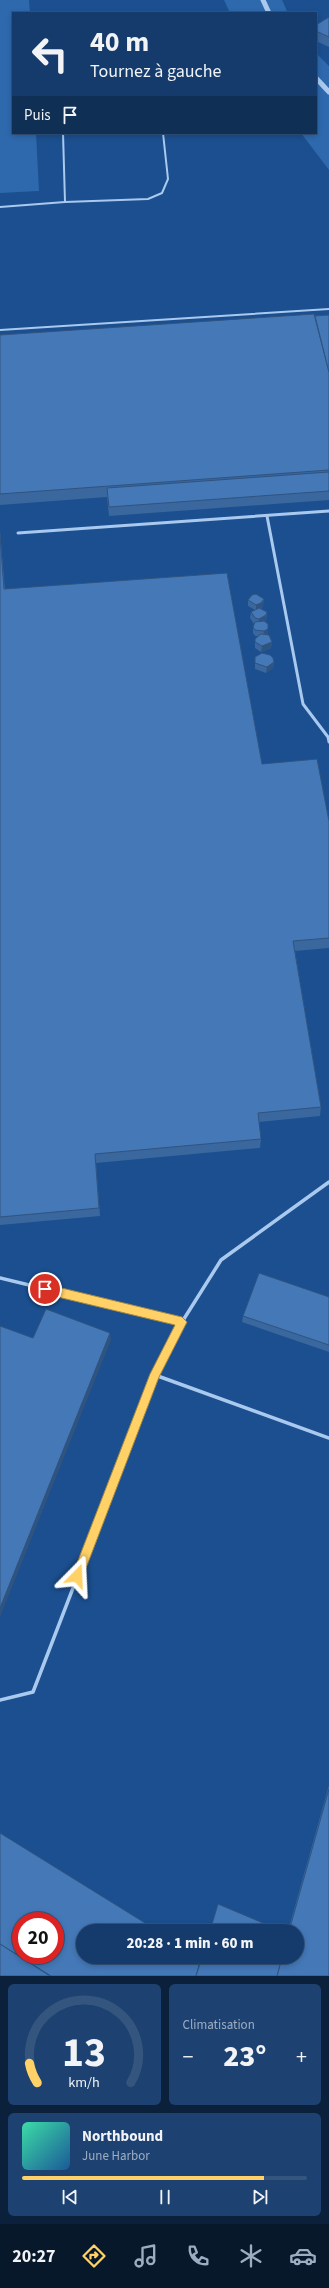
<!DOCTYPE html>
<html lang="fr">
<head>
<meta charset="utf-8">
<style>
  :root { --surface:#143b6b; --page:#1d4271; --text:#f1f3f6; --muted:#9dadc1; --line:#33557e; --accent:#ffd166 }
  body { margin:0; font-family:"Source Sans 3",sans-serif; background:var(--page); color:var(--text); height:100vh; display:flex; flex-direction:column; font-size:15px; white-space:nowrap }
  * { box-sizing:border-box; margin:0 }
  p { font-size:13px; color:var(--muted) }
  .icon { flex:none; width:22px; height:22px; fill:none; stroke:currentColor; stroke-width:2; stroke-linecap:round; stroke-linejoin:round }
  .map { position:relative; height:1976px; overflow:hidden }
  .drawer { display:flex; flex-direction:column; gap:8px; padding:8px; background:#0b203b; flex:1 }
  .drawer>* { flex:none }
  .top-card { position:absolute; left:12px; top:12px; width:305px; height:122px; border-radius:0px; box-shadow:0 2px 6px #0003,0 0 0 1px var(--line); background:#143b6b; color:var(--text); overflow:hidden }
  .speed { position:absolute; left:12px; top:1912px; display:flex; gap:8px; font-size:20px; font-weight:700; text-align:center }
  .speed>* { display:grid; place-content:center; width:52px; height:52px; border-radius:50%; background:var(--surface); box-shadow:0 2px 6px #0003,0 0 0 1px var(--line); line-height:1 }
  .speed .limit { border:6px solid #d22; background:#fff; color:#111 }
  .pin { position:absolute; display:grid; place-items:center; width:34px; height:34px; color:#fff; margin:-17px; border:2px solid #fff; border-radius:50%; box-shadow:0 1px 4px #0007 }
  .me { position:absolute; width:44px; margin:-22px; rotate:21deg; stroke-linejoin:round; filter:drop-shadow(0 0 3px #0008) }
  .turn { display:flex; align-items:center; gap:14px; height:84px; padding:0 12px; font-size:18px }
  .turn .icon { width:52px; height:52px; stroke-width:2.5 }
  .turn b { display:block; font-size:28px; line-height:34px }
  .then { display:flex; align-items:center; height:38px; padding:0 12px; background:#0003; gap:8px; font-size:15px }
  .big { font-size:30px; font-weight:800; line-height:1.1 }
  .drawer .card { flex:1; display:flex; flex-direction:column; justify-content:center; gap:6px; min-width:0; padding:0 14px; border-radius:6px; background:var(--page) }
  .drawer .dial { align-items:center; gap:0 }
  .dial svg { height:104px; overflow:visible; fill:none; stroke:var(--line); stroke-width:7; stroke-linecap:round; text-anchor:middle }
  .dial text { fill:var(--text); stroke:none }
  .song { display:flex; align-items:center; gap:12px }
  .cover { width:48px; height:48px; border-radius:6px; background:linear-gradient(135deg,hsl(160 70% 55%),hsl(210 70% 35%)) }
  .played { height:4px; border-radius:2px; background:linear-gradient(90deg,var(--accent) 85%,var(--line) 85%) }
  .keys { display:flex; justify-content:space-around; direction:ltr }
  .heat { display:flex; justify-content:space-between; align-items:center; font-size:22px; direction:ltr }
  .drawer .tiles { flex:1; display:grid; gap:8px; grid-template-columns:1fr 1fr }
  .card:last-child { grid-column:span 2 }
  .trip { position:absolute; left:76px; top:1924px; width:228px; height:40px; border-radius:20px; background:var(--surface); box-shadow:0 2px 6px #0003,0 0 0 1px var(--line); font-weight:800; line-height:40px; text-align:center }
  .tab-bar { display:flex; height:64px; justify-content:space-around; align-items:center; background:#08182b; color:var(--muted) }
  .tab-bar .icon { width:28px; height:28px }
  .tab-bar .active { color:var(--accent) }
  .tab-bar b { font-size:18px; color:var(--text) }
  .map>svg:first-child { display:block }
  .green { fill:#2e69ad }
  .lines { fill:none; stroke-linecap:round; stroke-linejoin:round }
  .service-far2 { stroke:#a9c9ee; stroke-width:2 }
  .service-far1 { stroke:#a9c9ee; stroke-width:3 }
  .service { stroke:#a9c9ee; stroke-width:3.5 }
  .tertiary { stroke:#a9c9ee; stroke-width:5 }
  .wall { fill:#3a679d }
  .shaded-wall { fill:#305480 }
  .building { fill:#4478b7; stroke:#305480; fill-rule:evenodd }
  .route { fill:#ffd166; stroke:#a68842 }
</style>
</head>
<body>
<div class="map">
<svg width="329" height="1976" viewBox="0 0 329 1976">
  <rect width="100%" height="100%" fill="#1b4f8f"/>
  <!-- green -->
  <g class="green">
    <polygon points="0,0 29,0 30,13 13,13 13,133 36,133 39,191 0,193"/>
    <polygon points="224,0 282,0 288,13 230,13"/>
    <polygon points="316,53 329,66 329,170 301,133 316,133"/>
  </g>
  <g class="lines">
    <!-- service-far2 -->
    <g class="service-far2">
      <polyline points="63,133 65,202 148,199 162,193 168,179 163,133"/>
      <polyline points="0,207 65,202"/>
      <polyline points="0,330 329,309"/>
    </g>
    <!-- service-far1 -->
    <g class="service-far1">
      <polyline points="267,516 303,704 328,737 329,742"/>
      <polyline points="18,533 329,511"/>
    </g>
    <!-- service -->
    <g class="service">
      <polyline points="0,1278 182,1322"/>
      <polyline points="155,1375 329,1438"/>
      <polyline points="0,1700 33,1692 155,1375 182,1322 221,1260 329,1182"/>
    </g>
    <!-- tertiary -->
    <g class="tertiary">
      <polyline points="263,0 269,13"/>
      <polyline points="316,78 329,92"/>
    </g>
  </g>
  <!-- wall -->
  <g class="wall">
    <polygon points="329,17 329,47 316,41 316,25"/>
    <polygon points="329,315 329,500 109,516 107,497 0,505 0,335"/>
    <polygon points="0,531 5,589 262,764 329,821 329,948 295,951 321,1107 320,1116 259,1122 261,1139 260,1148 96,1163 100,1216 0,1225"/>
    <polygon points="264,599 263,605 261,609 267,612 266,621 265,622 268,634 267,635 272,642 271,648 261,652 255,648 255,639 258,636 255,636 253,633 253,627 254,624 250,618 251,612 255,610 248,606 248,600"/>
    <polygon points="255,657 274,662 273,668 266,673 255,669"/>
    <polygon points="329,1297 329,1352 242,1322 243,1316"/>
    <polygon points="329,1785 329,1976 297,1957 297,1931 288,1931"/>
  </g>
  <!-- shaded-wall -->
  <g class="shaded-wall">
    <polygon points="264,599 263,605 260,609 256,611 256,605"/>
    <polygon points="266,615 266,621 258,624 259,619"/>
    <polygon points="268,629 268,634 263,637 264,631"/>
    <polygon points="272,642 271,648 261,652 262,646"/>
    <polygon points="274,662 273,668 266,673 267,667"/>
    <polygon points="110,1333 111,1340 0,1617 0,1608"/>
  </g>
  <!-- building -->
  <g class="building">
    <polygon points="329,17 329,37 316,31 316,25"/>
    <polygon points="314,314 329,372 329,470 0,494 0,335"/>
    <polygon points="329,315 329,372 315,316"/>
    <polygon points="329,472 329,491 109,507 107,488"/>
    <polygon points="0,536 4,589 227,573 262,764 317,759 329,821 329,938 293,941 321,1107 258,1113 261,1139 95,1154 99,1208 0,1217"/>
    <polygon points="256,594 264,599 261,603 256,605 248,600 252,595"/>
    <polygon points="259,608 267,612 266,615 259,619 255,618 251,612"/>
    <polygon points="264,621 268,624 268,629 264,631 255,630 253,627 255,622"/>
    <polygon points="261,634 269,635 272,642 262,646 255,642 255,639"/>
    <polygon points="262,653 270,655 273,658 274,662 267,667 255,663 255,657"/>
    <polygon points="259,1273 329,1297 329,1345 243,1316"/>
    <polygon points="46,1309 110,1333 0,1608 0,1326 33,1338"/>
    <polygon points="329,1789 329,1976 277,1976 282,1957 297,1957 297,1931 289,1931"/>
    <path d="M 0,1833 L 158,1931 L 83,1931 L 83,1957 L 200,1957 L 201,1958 L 196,1976 L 51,1976 L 0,1944 ZM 21,1921 L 55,1921 L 55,1955 L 21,1955 Z"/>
    <polygon points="218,1904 282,1931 210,1931"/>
    <polygon points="0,1944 50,1976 0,1976"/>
    <polygon points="202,1957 282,1957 277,1976 196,1976"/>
  </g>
  <!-- route -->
  <polygon class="route" points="45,1284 182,1317 187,1322 159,1377 83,1576 81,1580 77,1582 73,1580 72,1576 150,1374 175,1325 45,1294 40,1289"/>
</svg>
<div class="speed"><div class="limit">20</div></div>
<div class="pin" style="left:45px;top:1289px;background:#d93025"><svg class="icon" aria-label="arrive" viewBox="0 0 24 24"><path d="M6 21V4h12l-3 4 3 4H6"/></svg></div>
<svg class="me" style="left:77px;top:1576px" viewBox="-20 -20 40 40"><path d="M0-17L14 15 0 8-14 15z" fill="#ffd166" stroke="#fff" stroke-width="4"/></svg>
<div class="trip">20:28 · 1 min · 60 m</div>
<div class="top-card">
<div class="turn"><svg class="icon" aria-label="left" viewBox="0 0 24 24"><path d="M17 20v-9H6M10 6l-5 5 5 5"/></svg><div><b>40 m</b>Tournez à gauche</div></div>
<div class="then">Puis<svg class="icon" aria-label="arrive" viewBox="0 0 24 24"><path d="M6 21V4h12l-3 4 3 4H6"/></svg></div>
</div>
</div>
<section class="drawer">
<div class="tiles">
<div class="card dial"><svg viewBox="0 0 100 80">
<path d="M14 69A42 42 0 1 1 86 69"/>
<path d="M14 69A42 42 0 0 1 8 54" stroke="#ffd166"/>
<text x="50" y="56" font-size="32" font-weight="700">13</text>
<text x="50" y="72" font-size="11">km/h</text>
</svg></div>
<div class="card"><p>Climatisation</p>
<div class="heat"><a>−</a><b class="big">23°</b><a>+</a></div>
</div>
<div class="card">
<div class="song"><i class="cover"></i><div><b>Northbound</b><p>June Harbor</p></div></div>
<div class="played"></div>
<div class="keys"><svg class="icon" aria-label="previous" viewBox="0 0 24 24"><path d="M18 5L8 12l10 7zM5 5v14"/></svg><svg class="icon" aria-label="pause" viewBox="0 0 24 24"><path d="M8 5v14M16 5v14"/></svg><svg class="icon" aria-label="next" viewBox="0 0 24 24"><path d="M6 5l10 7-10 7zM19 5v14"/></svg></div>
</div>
</div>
</section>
<nav class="tab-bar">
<b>20:27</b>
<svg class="icon active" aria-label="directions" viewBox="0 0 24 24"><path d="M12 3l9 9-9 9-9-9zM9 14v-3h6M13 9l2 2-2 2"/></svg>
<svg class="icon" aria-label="music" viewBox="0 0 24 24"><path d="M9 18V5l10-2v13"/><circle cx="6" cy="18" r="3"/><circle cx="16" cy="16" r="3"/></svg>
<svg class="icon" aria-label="phone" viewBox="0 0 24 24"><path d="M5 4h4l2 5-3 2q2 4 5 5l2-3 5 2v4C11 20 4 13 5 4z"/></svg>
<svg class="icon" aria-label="climate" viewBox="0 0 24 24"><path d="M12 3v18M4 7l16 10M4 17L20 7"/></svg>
<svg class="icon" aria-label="car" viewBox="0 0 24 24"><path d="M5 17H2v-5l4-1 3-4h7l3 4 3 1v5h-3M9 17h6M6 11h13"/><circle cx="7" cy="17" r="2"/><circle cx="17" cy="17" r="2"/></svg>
</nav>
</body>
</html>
